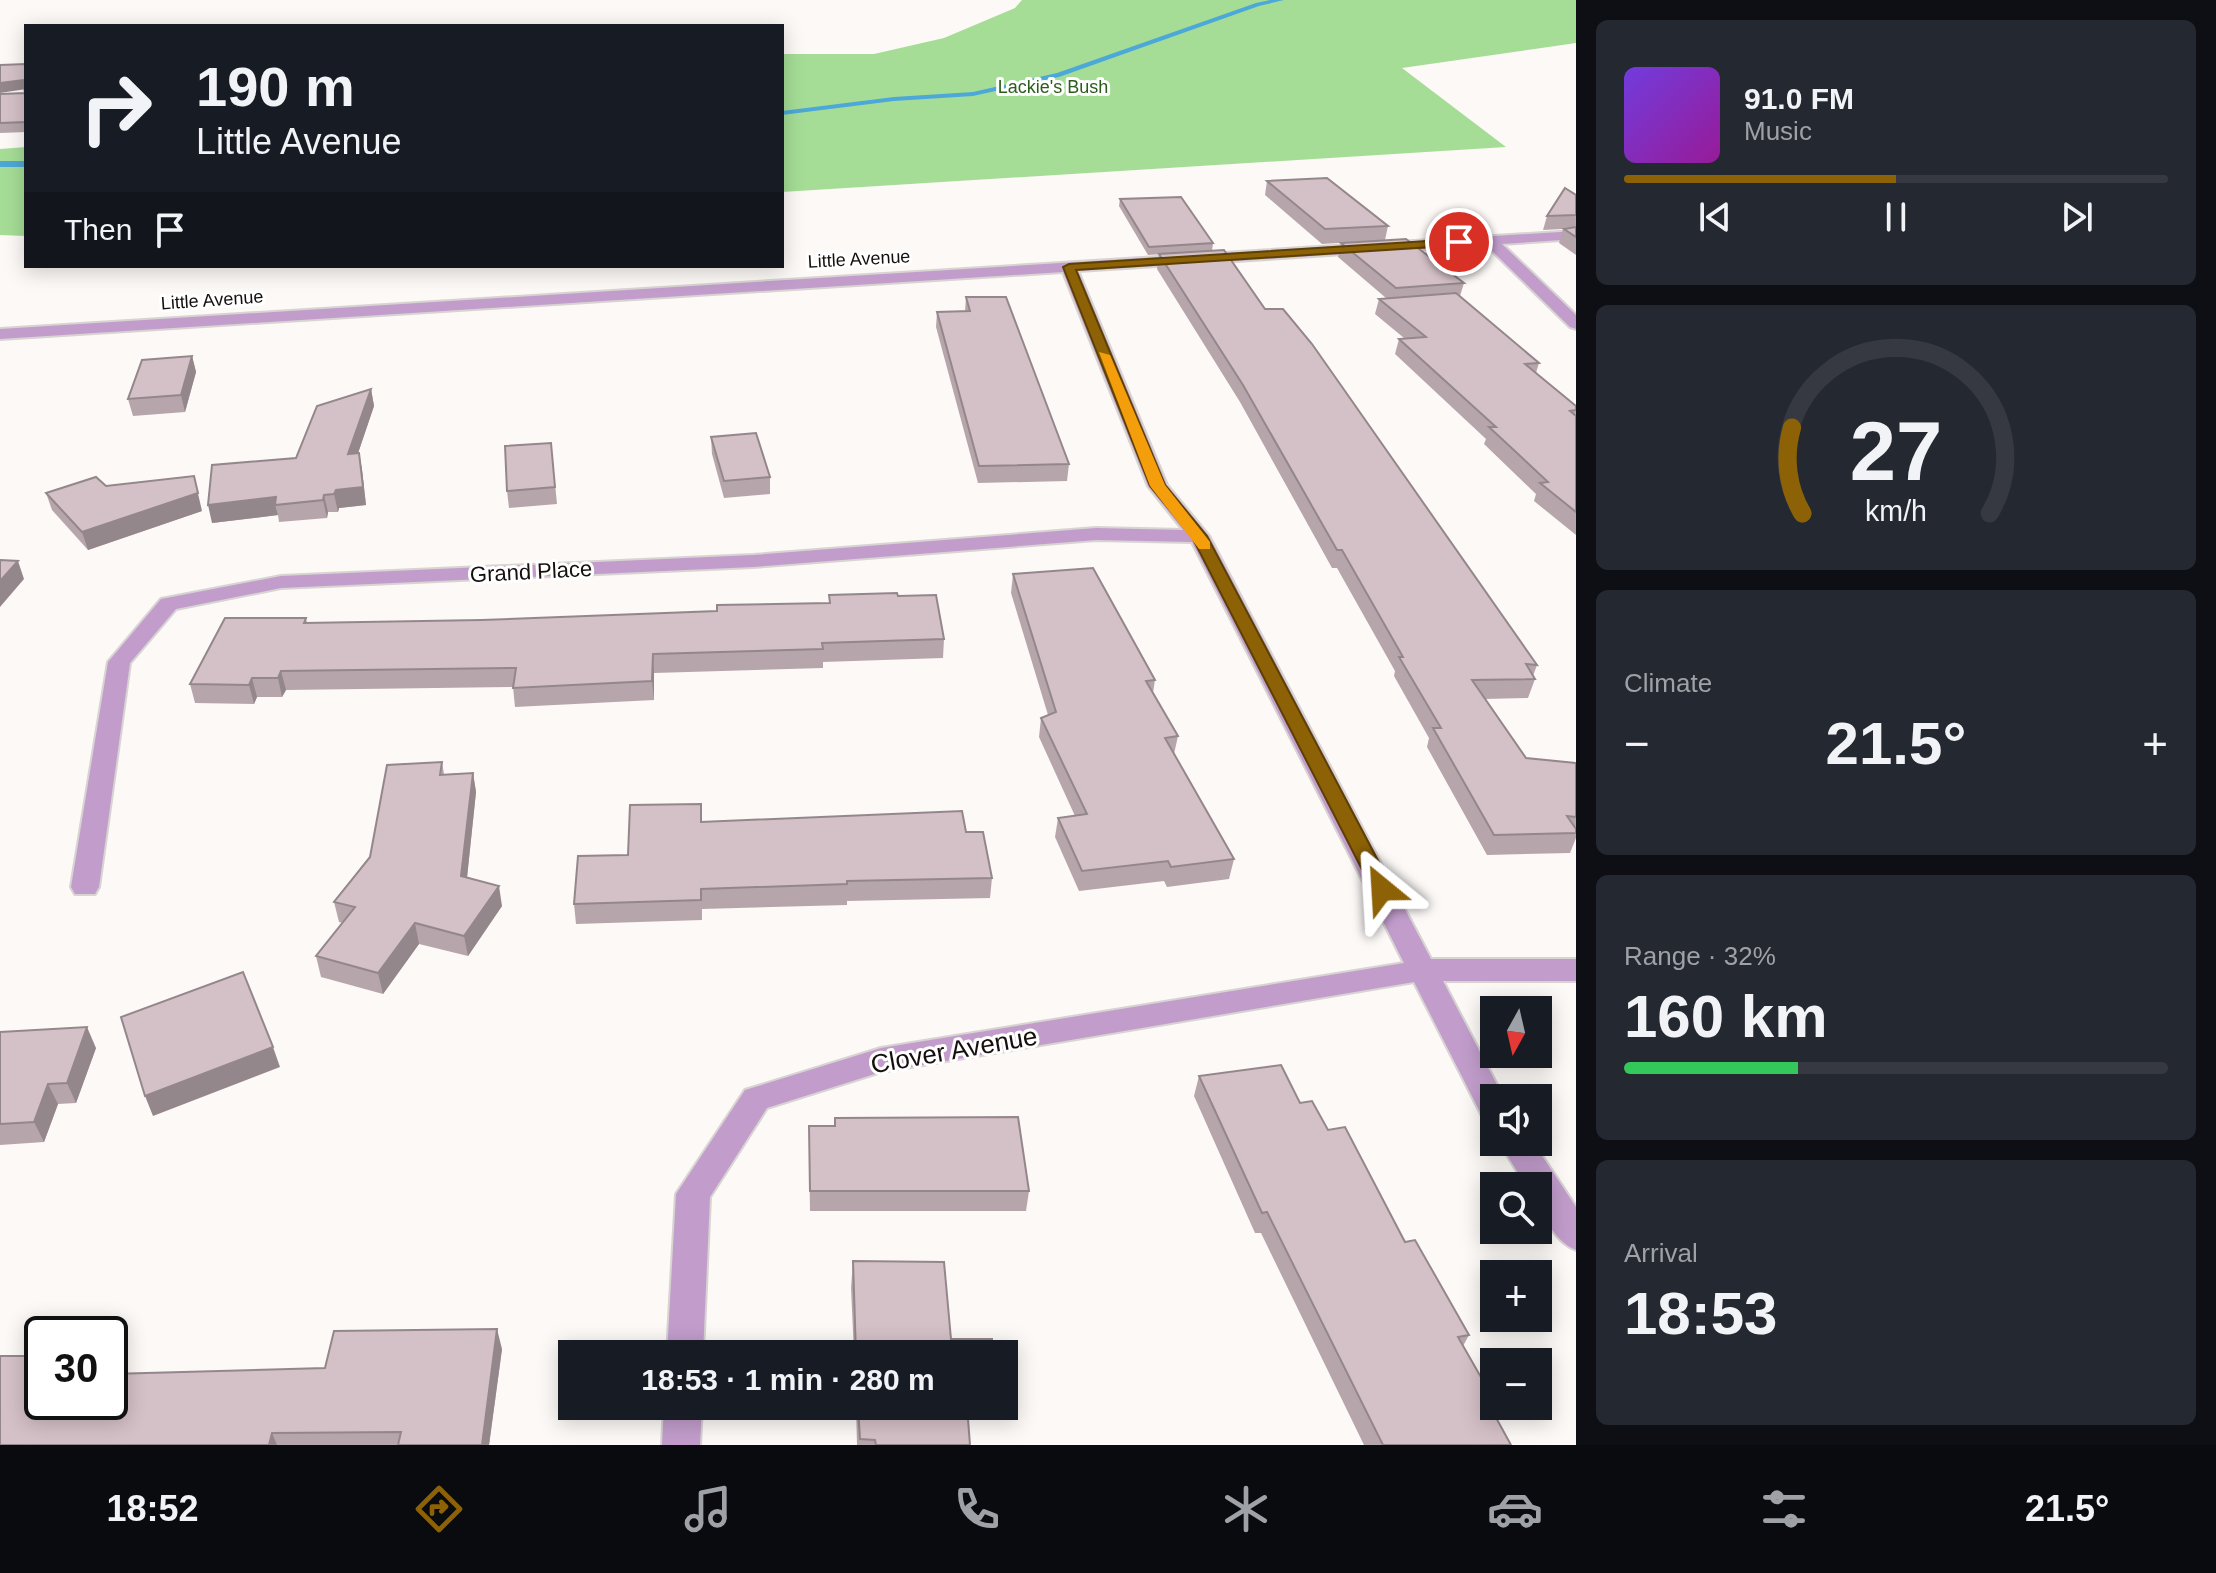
<!DOCTYPE html>
<html lang="en">
<head>
<meta charset="utf-8">
<style>
  :root { --surface:#171b24; --page:#242831; --text:#f1f3f6; --muted:#9ea1a6; --line:#363941; --accent:#8d6206 }
  body { margin:0; font-family:Arial,sans-serif; background:var(--page); color:var(--text); height:100vh; display:flex; flex-direction:column; font-size:30px; white-space:nowrap }
  * { box-sizing:border-box; margin:0 }
  p { font-size:26px; color:var(--muted) }
  .icon { flex:none; width:44px; height:44px; fill:none; stroke:currentColor; stroke-width:2; stroke-linecap:round; stroke-linejoin:round }
  .map { position:relative; flex:1; overflow:hidden }
  .side { display:flex; flex-direction:column; gap:20px; padding:20px; background:#0d0f14; width:640px }
  .side>* { flex:none }
  .top-card { position:absolute; left:24px; top:24px; width:760px; height:244px; border-radius:0px; box-shadow:0 4px 20px #0003; background:#171b24; color:var(--text); overflow:hidden }
  .needle { width:52px; rotate:188deg }
  .controls { position:absolute; left:1480px; top:996px; display:grid; gap:16px }
  .controls a { display:grid; place-items:center; width:72px; height:72px; border-radius:0px; background:var(--surface); box-shadow:0 4px 20px #0003; font-size:40px }
  .speed { position:absolute; left:24px; top:1316px; display:flex; gap:16px; font-size:40px; font-weight:700; text-align:center }
  .speed>* { display:grid; place-content:center; width:104px; height:104px; border-radius:50%; background:var(--surface); box-shadow:0 4px 20px #0003; line-height:1 }
  .speed .limit { border:4px solid #111; border-radius:12px; background:#fff; color:#111 }
  .pin { position:absolute; display:grid; place-items:center; width:68px; height:68px; color:#fff; margin:-34px; border:4px solid #fff; border-radius:50%; box-shadow:0 2px 8px #0007 }
  .me { position:absolute; width:88px; margin:-44px; rotate:333deg; stroke-linejoin:round; filter:drop-shadow(0 0 6px #0008) }
  .turn { display:flex; align-items:center; gap:28px; height:168px; padding:0 40px; font-size:36px }
  .turn .icon { width:104px; height:104px; stroke-width:2.5 }
  .turn b { display:block; font-size:56px; line-height:68px }
  .then { display:flex; align-items:center; height:76px; padding:0 40px; background:#0003; gap:16px; font-size:30px }
  .big { font-size:60px; font-weight:700; line-height:1.1 }
  .side .card { flex:1; display:flex; flex-direction:column; justify-content:center; gap:12px; min-width:0; padding:0 28px; border-radius:12px; background:var(--page) }
  .side .dial { align-items:center; gap:0 }
  .dial svg { height:208px; overflow:visible; fill:none; stroke:var(--line); stroke-width:7; stroke-linecap:round; text-anchor:middle }
  .dial text { fill:var(--text); stroke:none }
  .song { display:flex; align-items:center; gap:24px }
  .cover { width:96px; height:96px; border-radius:12px; background:linear-gradient(135deg,hsl(260 70% 55%),hsl(300 70% 35%)) }
  .played { height:8px; border-radius:4px; background:linear-gradient(90deg,var(--accent) 50%,var(--line) 50%) }
  .keys { display:flex; justify-content:space-around; direction:ltr }
  .heat { display:flex; justify-content:space-between; align-items:center; font-size:44px; direction:ltr }
  .charge { height:12px; border-radius:6px; background:linear-gradient(90deg,#34c759 32%,var(--line) 0) }
  .trip { position:absolute; left:558px; top:1340px; width:460px; height:80px; border-radius:0px; background:var(--surface); box-shadow:0 4px 20px #0003; font-weight:700; line-height:80px; text-align:center }
  .dock { display:flex; height:128px; justify-content:space-around; align-items:center; background:#090b0e; color:var(--muted) }
  .dock .icon { width:56px; height:56px }
  .dock .current { color:var(--accent) }
  .dock b { font-size:36px; color:var(--text) }
  main { display:flex; flex:1; min-height:0 }
  .map>svg:first-child { display:block }
  .forest { fill:#a5dd96 }
  .lines { fill:none; stroke-linecap:round; stroke-linejoin:round }
  .stream { fill:#4ca8d8; fill-rule:evenodd }
  .minor-casing { stroke:#d7d4d2; stroke-width:4 }
  .minor { fill:#c29dcc; fill-rule:evenodd }
  .wall { fill:#b6a6ab }
  .shaded-wall { fill:#94878b }
  .building { fill:#d4c1c7; stroke:#94878b; stroke-width:2 }
  .route { fill:#8d6206; stroke:#5c4004; stroke-width:2 }
  .slow { fill:#f59e0b }
  .labels { text-anchor:middle; stroke-width:6; stroke-linejoin:round; paint-order:stroke }
  .far-park-label { font-size:18px; fill:#2a5d19; stroke:#fff }
  .far-street-label { font-size:18px; fill:#150f0d; stroke:#fff }
  .street-label { font-size:22px; fill:#150f0d; stroke:#fff }
  .near-street-label { font-size:26px; fill:#150f0d; stroke:#fff }
</style>
</head>
<body>
<main>
<div class="map">
<svg width="1576" height="1445" viewBox="0 0 1576 1445">
  <rect width="100%" height="100%" fill="#fcf9f7"/>
  <!-- forest -->
  <g class="forest">
    <polygon points="1022,0 1576,0 1576,43 1402,68 1506,147 782,192 782,54 874,54 944,38 1015,8"/>
    <polygon points="26,147 26,236 0,235 0,149"/>
  </g>
  <g class="lines">
    <!-- stream -->
    <g class="stream">
      <polygon points="1270,0 1284,0 1259,6 1059,77 973,96 894,101 782,115 782,111 894,97 973,92 1057,73 1256,3"/>
      <rect x="0" y="161" width="26" height="6"/>
    </g>
    <defs>
      <g id="minor">
        <polygon points="1576,231 1576,239 1502,244 1576,315 1576,329 1570,327 1486,245 1078,271 1167,485 1209,536 1431,959 1576,959 1576,981 1443,981 1504,1098 1494,1098 1494,1122 1483,1118 1414,982 881,1072 767,1108 710,1197 703,1354 667,1354 676,1194 745,1090 881,1048 1404,963 1192,542 1096,540 753,567 281,588 176,609 130,663 99,887 95,894 75,894 71,887 108,662 161,599 281,576 753,555 1096,528 1183,530 1148,486 1063,272 0,339 0,329"/>
        <path d="M 1499,1142 L 1533,1142 L 1576,1207 L 1576,1250 C 1553,1241 1538,1210 1538,1186 L 1526,1186 Z"/>
        <polygon points="664,1406 702,1406 700,1445 662,1445"/>
      </g>
    </defs>
    <!-- minor casing -->
    <use href="#minor" class="minor-casing"/>
    <!-- minor -->
    <use href="#minor" class="minor"/>
  </g>
  <!-- wall -->
  <g class="wall">
    <polygon points="26,64 26,132 0,133 0,94 25,93"/>
    <polygon points="1267,181 1388,226 1385,240 1322,244 1265,195"/>
    <polygon points="1576,195 1576,255 1559,243 1563,229 1543,230 1547,216"/>
    <polygon points="1120,199 1213,243 1212,251 1148,255 1119,206"/>
    <polygon points="1341,243 1464,283 1460,296 1539,363 1536,373 1576,406 1576,535 1534,501 1536,494 1484,444 1486,439 1395,354 1399,339 1404,338 1375,314 1379,299 1386,298 1338,257"/>
    <polygon points="1159,254 1265,309 1537,665 1533,676 1535,679 1528,698 1485,699 1526,758 1576,763 1576,838 1570,853 1487,855 1427,747 1429,738 1394,676 1395,671 1337,568 1332,568 1240,402 1157,269"/>
    <polygon points="966,297 1069,464 1067,481 978,483 936,327 937,312 965,311"/>
    <polygon points="192,356 196,372 185,412 133,416 128,399"/>
    <polygon points="371,389 374,406 358,453 359,453 362,470 366,505 339,508 338,512 328,512 327,518 279,522 278,515 212,523 296,458"/>
    <polygon points="711,437 770,477 770,494 724,498 712,454"/>
    <polygon points="551,443 557,504 509,508 507,491"/>
    <polygon points="106,486 202,511 88,550 52,510 46,493"/>
    <polygon points="1013,574 1155,680 1153,693 1178,736 1174,754 1234,859 1229,879 1167,887 1164,881 1079,891 1055,837 1058,818 1075,816 1039,737 1041,718 1048,715 1011,593"/>
    <polygon points="829,595 898,596 944,639 943,658 823,662 823,668 654,673 654,700 515,707 513,687 286,690 282,697 257,697 254,704 195,703 190,684 306,618 307,623 482,620 717,611 829,603"/>
    <polygon points="442,762 444,774 473,773 476,792 467,878 502,906 468,956 419,944 383,994 321,977 316,956 343,923 339,922 334,902"/>
    <polygon points="701,804 702,821 966,832 992,878 990,898 847,901 847,905 702,909 702,920 576,924 574,904 628,855"/>
    <polygon points="0,1032 96,1048 76,1103 58,1104 44,1142 0,1145"/>
    <polygon points="1199,1076 1300,1103 1328,1130 1469,1335 1463,1346 1501,1413 1497,1420 1511,1445 1364,1445 1261,1233 1255,1233 1194,1096"/>
    <polygon points="835,1118 1029,1191 1026,1211 810,1211 809,1147 835,1126"/>
    <polygon points="853,1261 951,1339 993,1354 854,1354 851,1288"/>
    <polygon points="502,1349 489,1445 0,1445 42,1402"/>
    <polygon points="856,1406 993,1406 993,1411 967,1411 970,1445 857,1445"/>
  </g>
  <!-- shaded-wall -->
  <g class="shaded-wall">
    <polygon points="23,80 26,89 0,93 0,83"/>
    <polygon points="192,356 196,372 185,412 181,395"/>
    <polygon points="371,389 374,406 352,471 348,454"/>
    <polygon points="359,453 362,470 366,505 339,508 338,512 334,494 336,490"/>
    <polygon points="194,476 202,511 88,550 82,532"/>
    <polygon points="324,495 328,512 327,518 323,500"/>
    <polygon points="276,497 275,505 278,515 212,523 208,505"/>
    <polygon points="18,561 24,579 0,607 0,581"/>
    <polygon points="653,654 654,673 654,700 652,681"/>
    <polygon points="281,671 286,690 282,697 278,678"/>
    <polygon points="252,678 257,697 254,704 249,685"/>
    <polygon points="473,773 476,792 465,896 461,876"/>
    <polygon points="499,886 502,906 468,956 464,936"/>
    <polygon points="415,923 419,944 383,994 378,973"/>
    <polygon points="87,1027 96,1048 76,1103 67,1083"/>
    <polygon points="273,1047 280,1067 153,1116 145,1096"/>
    <polygon points="48,1084 58,1104 44,1142 34,1122"/>
    <polygon points="497,1329 502,1349 489,1445 482,1445"/>
    <polygon points="272,1433 277,1445 269,1445"/>
  </g>
  <!-- building -->
  <g class="building">
    <polygon points="26,64 26,122 0,123 0,94 25,93 23,80 0,83 0,65"/>
    <polygon points="1327,178 1388,226 1325,229 1267,181"/>
    <polygon points="1565,188 1576,195 1576,215 1547,216"/>
    <polygon points="1181,197 1213,243 1149,247 1120,199"/>
    <polygon points="1576,227 1576,237 1564,229"/>
    <polygon points="1406,239 1464,283 1396,288 1341,243"/>
    <polygon points="1224,250 1265,309 1283,309 1312,344 1537,665 1526,664 1535,679 1472,680 1526,758 1576,763 1576,817 1567,816 1576,829 1576,833 1494,835 1433,728 1441,728 1399,657 1403,657 1342,550 1337,550 1243,385 1159,254"/>
    <polygon points="1456,293 1539,363 1525,364 1576,406 1576,410 1570,411 1576,416 1576,512 1540,483 1548,482 1489,427 1496,427 1399,339 1426,337 1379,299"/>
    <polygon points="966,297 1006,297 1069,464 979,466 937,312 970,311"/>
    <polygon points="192,356 181,395 128,399 142,360"/>
    <polygon points="371,389 348,454 359,453 363,487 336,490 334,494 324,495 323,500 275,505 276,497 208,505 212,465 296,458 317,406"/>
    <polygon points="756,433 770,477 724,481 711,437"/>
    <polygon points="551,443 555,487 507,491 505,446"/>
    <polygon points="194,476 198,493 82,532 46,493 96,477 106,486"/>
    <polygon points="0,560 18,561 0,581"/>
    <polygon points="1093,568 1155,680 1146,681 1178,736 1165,738 1234,859 1171,867 1168,861 1082,871 1058,818 1087,814 1041,718 1056,712 1013,574"/>
    <polygon points="897,593 898,596 936,595 944,639 822,643 823,649 653,654 652,681 513,688 516,668 281,671 278,678 252,678 249,685 190,684 225,618 306,618 304,623 482,620 717,611 717,605 830,603 829,595"/>
    <polygon points="442,762 440,775 473,773 461,876 499,886 464,936 415,923 378,973 316,956 355,907 334,902 370,857 387,765"/>
    <polygon points="701,804 701,822 962,811 966,832 983,832 992,878 847,881 847,884 701,889 701,900 574,904 578,856 628,855 630,805"/>
    <polygon points="243,972 273,1047 145,1096 121,1017"/>
    <polygon points="87,1027 67,1083 48,1084 34,1122 0,1124 0,1032"/>
    <polygon points="1281,1065 1300,1103 1312,1101 1328,1130 1345,1127 1405,1242 1415,1240 1469,1335 1458,1337 1494,1400 1494,1406 1497,1406 1501,1413 1494,1414 1511,1445 1383,1445 1267,1212 1262,1213 1199,1076"/>
    <polygon points="1018,1117 1029,1191 810,1191 809,1126 835,1126 835,1118"/>
    <polygon points="853,1261 944,1262 951,1339 992,1339 993,1354 856,1354"/>
    <polygon points="497,1329 482,1445 398,1445 401,1432 272,1433 269,1445 0,1445 0,1356 42,1356 42,1402 110,1402 110,1374 325,1368 334,1331"/>
    <polygon points="858,1406 967,1406 970,1445 876,1445 875,1440 860,1439"/>
  </g>
  <!-- route -->
  <polygon class="route" points="1459,239 1463,245 1076,270 1165,485 1207,536 1393,889 1382,896 1372,889 1192,537 1150,486 1063,267 1069,264"/>
  <!-- slow -->
  <polygon class="slow" points="1099,352 1110,355 1165,485 1210,542 1210,549 1199,549 1150,486"/>
  <g class="labels">
    <!-- far-park labels -->
    <g class="far-park-label">
      <text x="1053" y="93">Lackie's Bush</text>
    </g>
    <!-- far-street labels -->
    <g class="far-street-label">
      <text transform="translate(859 259) rotate(-3)" y="6">Little Avenue</text>
      <text transform="translate(212 300) rotate(-4)" y="6">Little Avenue</text>
    </g>
    <!-- street labels -->
    <g class="street-label">
      <text transform="translate(531 571) rotate(-3)" y="8">Grand Place</text>
    </g>
    <!-- near-street labels -->
    <g class="near-street-label">
      <text transform="translate(954 1050) rotate(-10)" y="9">Clover Avenue</text>
    </g>
  </g>
</svg>
<div class="controls">
<a><svg class="needle" viewBox="-14 -14 28 28"><path d="M0-13l5 13h-10z" fill="#e53935"/><path d="M0 13l5-13h-10z" fill="#9ea1a6"/></svg></a>
<a><svg class="icon" aria-label="sound" viewBox="0 0 24 24"><path d="M4 9h4l5-4v14l-5-4H4zM17 9q2 3 0 6"/></svg></a>
<a><svg class="icon" aria-label="search" viewBox="0 0 24 24"><circle cx="10" cy="10" r="6"/><path d="M15 15l6 6"/></svg></a>
<a>+</a>
<a>−</a>
</div>
<div class="speed"><div class="limit">30</div></div>
<div class="pin" style="left:1459px;top:242px;background:#d93025"><svg class="icon" aria-label="arrive" viewBox="0 0 24 24"><path d="M6 21V4h12l-3 4 3 4H6"/></svg></div>
<svg class="me" style="left:1382px;top:889px" viewBox="-20 -20 40 40"><path d="M0-17L14 15 0 8-14 15z" fill="#8d6206" stroke="#fff" stroke-width="4"/></svg>
<div class="trip">18:53 · 1 min · 280 m</div>
<div class="top-card">
<div class="turn"><svg class="icon" aria-label="right" viewBox="0 0 24 24"><path d="M7 20v-9h11M14 6l5 5-5 5"/></svg><div><b>190 m</b>Little Avenue</div></div>
<div class="then">Then<svg class="icon" aria-label="arrive" viewBox="0 0 24 24"><path d="M6 21V4h12l-3 4 3 4H6"/></svg></div>
</div>
</div>
<section class="side">
<div class="card">
<div class="song"><i class="cover"></i><div><b>91.0 FM</b><p>Music</p></div></div>
<div class="played"></div>
<div class="keys"><svg class="icon" aria-label="previous" viewBox="0 0 24 24"><path d="M18 5L8 12l10 7zM5 5v14"/></svg><svg class="icon" aria-label="pause" viewBox="0 0 24 24"><path d="M8 5v14M16 5v14"/></svg><svg class="icon" aria-label="next" viewBox="0 0 24 24"><path d="M6 5l10 7-10 7zM19 5v14"/></svg></div>
</div>
<div class="card dial"><svg viewBox="0 0 100 80">
<path d="M14 69A42 42 0 1 1 86 69"/>
<path d="M14 69A42 42 0 0 1 10 36" stroke="#8d6206"/>
<text x="50" y="56" font-size="32" font-weight="700">27</text>
<text x="50" y="72" font-size="11">km/h</text>
</svg></div>
<div class="card"><p>Climate</p>
<div class="heat"><a>−</a><b class="big">21.5°</b><a>+</a></div>
</div>
<div class="card"><p>Range · 32%</p><b class="big">160 km</b><div class="charge"></div></div>
<div class="card"><p>Arrival</p><b class="big">18:53</b></div>
</section>
</main>
<nav class="dock">
<b>18:52</b>
<svg class="icon current" aria-label="directions" viewBox="0 0 24 24"><path d="M12 3l9 9-9 9-9-9zM9 14v-3h6M13 9l2 2-2 2"/></svg>
<svg class="icon" aria-label="music" viewBox="0 0 24 24"><path d="M9 18V5l10-2v13"/><circle cx="6" cy="18" r="3"/><circle cx="16" cy="16" r="3"/></svg>
<svg class="icon" aria-label="phone" viewBox="0 0 24 24"><path d="M5 4h4l2 5-3 2q2 4 5 5l2-3 5 2v4C11 20 4 13 5 4z"/></svg>
<svg class="icon" aria-label="climate" viewBox="0 0 24 24"><path d="M12 3v18M4 7l16 10M4 17L20 7"/></svg>
<svg class="icon" aria-label="car" viewBox="0 0 24 24"><path d="M5 17H2v-5l4-1 3-4h7l3 4 3 1v5h-3M9 17h6M6 11h13"/><circle cx="7" cy="17" r="2"/><circle cx="17" cy="17" r="2"/></svg>
<svg class="icon" aria-label="filters" viewBox="0 0 24 24"><path d="M4 7h16M4 17h16"/><circle cx="9" cy="7" r="2"/><circle cx="15" cy="17" r="2"/></svg>
<b>21.5°</b>
</nav>
</body>
</html>
